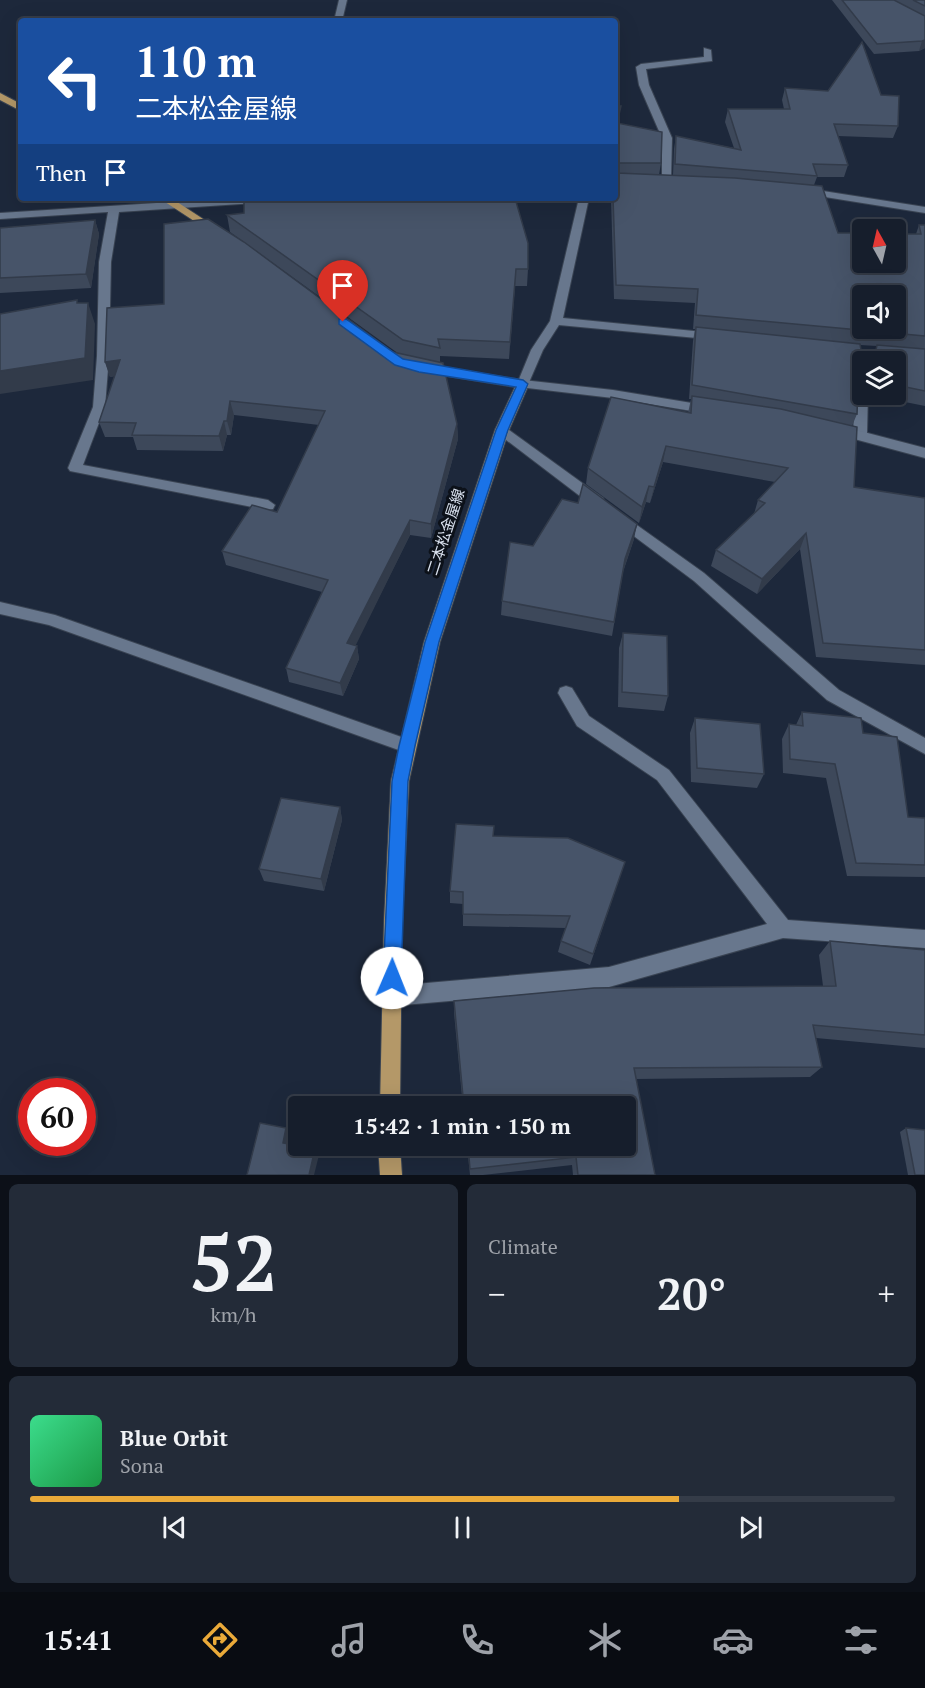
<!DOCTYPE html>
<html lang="en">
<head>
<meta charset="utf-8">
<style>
  :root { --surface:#161e2c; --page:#232b38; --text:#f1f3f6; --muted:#9ea2a9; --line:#353c48; --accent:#eaaa39 }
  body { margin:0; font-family:"PT Serif","Noto Sans JP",serif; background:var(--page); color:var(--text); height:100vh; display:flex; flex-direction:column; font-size:22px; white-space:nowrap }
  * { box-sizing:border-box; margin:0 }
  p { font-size:20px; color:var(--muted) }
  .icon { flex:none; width:33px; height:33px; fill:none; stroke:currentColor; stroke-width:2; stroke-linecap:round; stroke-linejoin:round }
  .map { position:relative; height:1175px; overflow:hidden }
  .sheet { display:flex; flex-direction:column; gap:9px; padding:9px; background:#0c1018; flex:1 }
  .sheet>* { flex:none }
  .top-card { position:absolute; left:18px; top:18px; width:600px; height:183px; border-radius:6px; box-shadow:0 6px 24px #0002,0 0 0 2px var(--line); background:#1a4fa0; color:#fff; overflow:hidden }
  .needle { width:39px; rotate:352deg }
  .fabs { position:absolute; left:852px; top:219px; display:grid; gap:12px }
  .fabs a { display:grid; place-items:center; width:54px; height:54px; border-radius:6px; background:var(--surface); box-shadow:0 6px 24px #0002,0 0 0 2px var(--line); font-size:30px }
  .speed { position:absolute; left:18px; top:1078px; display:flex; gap:12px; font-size:30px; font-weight:700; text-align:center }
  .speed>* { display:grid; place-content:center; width:78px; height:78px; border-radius:50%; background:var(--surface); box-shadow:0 6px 24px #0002,0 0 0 2px var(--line); line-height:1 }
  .speed .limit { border:9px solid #d22; background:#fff; color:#111 }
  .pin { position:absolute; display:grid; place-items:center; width:51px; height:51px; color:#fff; margin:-62px -26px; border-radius:50% 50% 50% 0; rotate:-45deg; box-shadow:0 0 6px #0007 }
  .pin .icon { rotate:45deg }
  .me { position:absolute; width:66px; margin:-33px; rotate:1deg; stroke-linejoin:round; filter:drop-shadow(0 0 4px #0008) }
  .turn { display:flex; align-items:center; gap:21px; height:126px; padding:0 18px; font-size:27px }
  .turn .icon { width:78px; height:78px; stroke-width:2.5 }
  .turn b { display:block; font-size:42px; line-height:51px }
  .then { display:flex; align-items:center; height:57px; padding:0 18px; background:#0003; gap:12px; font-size:22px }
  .big { font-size:45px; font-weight:700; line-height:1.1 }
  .sheet .tile { flex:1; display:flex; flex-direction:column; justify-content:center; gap:9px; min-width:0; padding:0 21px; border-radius:9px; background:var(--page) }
  .sheet .dial { align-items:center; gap:0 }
  .dial b { font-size:78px; line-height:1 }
  .song { display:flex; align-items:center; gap:18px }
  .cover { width:72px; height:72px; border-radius:9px; background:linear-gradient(135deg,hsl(150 70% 55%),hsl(140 70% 35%)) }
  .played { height:6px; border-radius:3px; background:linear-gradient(90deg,var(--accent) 75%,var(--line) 75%) }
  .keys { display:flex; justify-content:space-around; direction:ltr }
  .heat { display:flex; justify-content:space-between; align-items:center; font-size:33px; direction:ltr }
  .sheet .tiles { flex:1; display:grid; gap:9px; grid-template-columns:1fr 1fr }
  .tile:last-child { grid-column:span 2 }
  .trip { position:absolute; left:288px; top:1096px; width:348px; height:60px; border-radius:6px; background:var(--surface); box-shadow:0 6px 24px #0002,0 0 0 2px var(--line); font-weight:700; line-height:60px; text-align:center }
  .tabs { display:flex; height:96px; justify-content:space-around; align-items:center; background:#090c12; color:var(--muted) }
  .tabs .icon { width:42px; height:42px }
  .tabs .selected { color:var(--accent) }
  .tabs b { font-size:27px; color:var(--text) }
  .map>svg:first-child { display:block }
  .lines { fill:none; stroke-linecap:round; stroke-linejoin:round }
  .minor-casing { stroke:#394352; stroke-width:2 }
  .tertiary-casing { stroke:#394352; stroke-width:2 }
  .primary-casing { stroke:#394352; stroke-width:2 }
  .minor { fill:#68778d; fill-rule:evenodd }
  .tertiary { fill:#68778d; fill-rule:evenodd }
  .primary { fill:#b49868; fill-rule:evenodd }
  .wall { fill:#3d485a; fill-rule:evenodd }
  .shaded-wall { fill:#323b4a }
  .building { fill:#475469; stroke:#323b4a; stroke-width:1.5; fill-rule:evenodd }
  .route { fill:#1a73e8; stroke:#114b97; stroke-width:1.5 }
  .labels { text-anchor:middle; stroke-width:6; stroke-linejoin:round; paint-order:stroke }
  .street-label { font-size:15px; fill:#dae2ef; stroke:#0c1119 }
</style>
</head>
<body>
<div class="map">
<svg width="925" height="1175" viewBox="0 0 925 1175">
  <rect width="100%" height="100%" fill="#1d283b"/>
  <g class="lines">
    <defs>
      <g id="minor">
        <polygon points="339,0 347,0 342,21 334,21"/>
        <polygon points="704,48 711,50 712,61 646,69 649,85 672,138 671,181 662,183 662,138 639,85 636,67 641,64 704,57"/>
        <polygon points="804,188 925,207 925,213 800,193 799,191"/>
        <polygon points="235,198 290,198 285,201 119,212 111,262 109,356 105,407 83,465 268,500 275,505 273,509 268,510 70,471 68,468 93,407 97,356 99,262 108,212 0,219 0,213"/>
        <polygon points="579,198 589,198 563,318 714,333 720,337 718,340 559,325 543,350 527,387 519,387 517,384 531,350 550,321"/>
        <polygon points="862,373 862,394 868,394 867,434 860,439 853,434 856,377"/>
        <polygon points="502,425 603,498 605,502 603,506 593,506 497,433 495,430 497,427"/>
        <polygon points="620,513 704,573 839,690 925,738 925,754 827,700 694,581 615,522 613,518 615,514"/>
        <polygon points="0,602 55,615 407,739 413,741 415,746 413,751 407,753 49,625 0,614"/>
        <polygon points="566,686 572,688 589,716 669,770 788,920 925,930 925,948 783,938 609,987 392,1006 385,1003 382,996 385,989 392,986 609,967 767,924 657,780 577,726 558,693 560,688"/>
      </g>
      <g id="tertiary">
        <polygon points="523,380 613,390 710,406 716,410 710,414 613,398 519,387 517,384"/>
        <polygon points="837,425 925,448 925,458 832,433 830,430"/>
      </g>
      <g id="primary">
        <polygon points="0,93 21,104 21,111 0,100"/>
        <polygon points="159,198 171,198 220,230 211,232"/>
        <polygon points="426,365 523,380 529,384 509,430 440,642 409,781 402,923 400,1107 380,1107 384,923 391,781 424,642 495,430 515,387 422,372 422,366"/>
        <polygon points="378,1146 400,1146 402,1175 380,1175"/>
      </g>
    </defs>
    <!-- minor casing -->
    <use href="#minor" class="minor-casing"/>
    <!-- tertiary casing -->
    <use href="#tertiary" class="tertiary-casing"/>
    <!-- primary casing -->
    <use href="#primary" class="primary-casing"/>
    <!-- minor -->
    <use href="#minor" class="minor"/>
    <!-- tertiary -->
    <use href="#tertiary" class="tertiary"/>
    <!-- primary -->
    <use href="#primary" class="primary"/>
  </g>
  <!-- wall -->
  <g class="wall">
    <polygon points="832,0 925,0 925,48 919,51 874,54"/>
    <path d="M 785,88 L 881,95 L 898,126 L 893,138 L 838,136 L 848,165 L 844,177 L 817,177 L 814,185 L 838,233 L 916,234 L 919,225 L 925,225 L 925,406 L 870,395 L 870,394 L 896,394 L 896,362 L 862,362 L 862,373 L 862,371 L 859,373 L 857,414 L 852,426 L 854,487 L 925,498 L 925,665 L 816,657 L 800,549 L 757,594 L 711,566 L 716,550 L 754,514 L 758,500 L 775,482 L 663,462 L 650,503 L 646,502 L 639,523 L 586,484 L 588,468 L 688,413 L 691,399 L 689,399 L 693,341 L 695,329 L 693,329 L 695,303 L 614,299 L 611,198 L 615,198 L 615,106 L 619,123 L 661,163 L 659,175 L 673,175 L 674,149 L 676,136 L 734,148 L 725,122 L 728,109 L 784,109 L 782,100 ZM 860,345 L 877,346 L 876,350 L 868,354 L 861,350 Z"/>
    <polygon points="227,215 528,269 527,286 515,286 509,359 440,356 440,363 457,424 458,439 431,538 410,535 355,645 357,646 359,659 343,696 289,682 286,668 322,592 226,565 222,551 277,512 319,425 234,415 231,435 227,435 223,451 137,450 133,437 105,437 99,422 115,376 110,377 105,362 393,352 399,354 230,232"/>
    <polygon points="95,220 99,234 91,288 0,293 0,228"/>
    <polygon points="634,539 623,572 612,636 501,615 502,601 533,546"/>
    <polygon points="623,633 668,696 664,711 618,707 619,648"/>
    <polygon points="802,712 863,733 908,817 925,818 925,877 847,876 826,778 783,773 782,739 789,724 796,725"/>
    <polygon points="695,718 764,774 757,788 691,782 690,733"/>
    <polygon points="340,807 342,820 324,891 264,881 259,869"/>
    <polygon points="493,836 625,862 590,965 558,952 561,941 566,928 463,926 463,904 450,903 450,891"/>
    <polygon points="830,941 925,950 925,1048 816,1038 822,1067 810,1077 636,1079 655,1175 573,1175 572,1165 483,1175 470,1175 467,1146 626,1146 626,1107 463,1107 454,1013 454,1001 823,986 819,955"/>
    <polygon points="906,1128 925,1175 908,1175 900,1132"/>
  </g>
  <!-- shaded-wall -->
  <g class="shaded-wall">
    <polygon points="925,40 925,48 919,51 922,41"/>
    <polygon points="95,220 99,234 91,288 86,274"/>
    <polygon points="516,269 515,286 509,359 510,342"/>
    <polygon points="88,303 95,324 93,380 0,394 0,371"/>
    <polygon points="868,357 866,362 862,362 862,371 854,377 859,363"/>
    <polygon points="120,360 125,374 110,377 105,362"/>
    <polygon points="230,401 234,415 231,435 227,421"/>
    <polygon points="224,421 227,435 223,451 219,436"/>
    <polygon points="457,424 458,439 431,538 431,524"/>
    <polygon points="666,446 663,462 650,503 654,487"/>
    <polygon points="649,486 646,502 639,523 642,507"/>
    <polygon points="410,520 410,535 350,657 347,643"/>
    <polygon points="637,524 634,539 622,574 625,559"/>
    <polygon points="806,533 800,549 757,594 762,579"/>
    <polygon points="357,646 359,659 343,696 340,683"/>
    <polygon points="340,807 342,820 324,891 321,879"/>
    <polygon points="286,1128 290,1135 288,1149 283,1143"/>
    <polygon points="315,1149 319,1155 314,1175 309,1175"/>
  </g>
  <!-- building -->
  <g class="building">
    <polygon points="842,0 894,0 925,16 925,40 922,41 877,44"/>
    <polygon points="913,0 925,0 925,6"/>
    <polygon points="862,42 881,95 899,96 898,126 834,124 848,165 813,164 817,176 675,164 676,136 741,150 728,109 790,109 785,88 828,91"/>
    <polygon points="615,106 621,106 617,123 662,132 661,163 617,163 615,165"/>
    <path d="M 615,167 L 617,173 L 735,178 L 822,186 L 838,233 L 862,233 L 862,262 L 896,262 L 896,234 L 921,234 L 919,225 L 925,225 L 925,336 L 696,315 L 698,289 L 616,285 L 613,198 L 615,198 ZM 862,296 L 896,296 L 896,328 L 862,328 Z"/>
    <polygon points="244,198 515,198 528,243 528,269 516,269 510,342 438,339 440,348 403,340 227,215 244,213"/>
    <polygon points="208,219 244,242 393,352 443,363 457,424 431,524 410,520 347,643 357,646 340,683 286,668 328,580 222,551 252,505 277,512 325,411 230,401 227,421 224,421 219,436 132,435 136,423 99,422 120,360 105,362 107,308 164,304 164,224"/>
    <polygon points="95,220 86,274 0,278 0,228"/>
    <polygon points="77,300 77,303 88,303 85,358 0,371 0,314"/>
    <polygon points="696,327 860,344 861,350 868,354 870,350 876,350 877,345 925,349 925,391 896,385 896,362 868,362 868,357 859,363 857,414 692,385"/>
    <polygon points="692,396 781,409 857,427 854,487 925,498 925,650 823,643 806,533 762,579 716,550 765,503 758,500 788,468 666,446 654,487 649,486 642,507 588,468 611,397 691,413"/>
    <polygon points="583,484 637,524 625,559 614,622 502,601 510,542 533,546 562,499 578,503"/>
    <polygon points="623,633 667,636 668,696 622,692"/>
    <polygon points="802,712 861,718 863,733 897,737 908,817 925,818 925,865 856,863 835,764 790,759 789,724 803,726"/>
    <polygon points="695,718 760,724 764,774 697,768"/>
    <polygon points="281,798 340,807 321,879 259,869"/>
    <polygon points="456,824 494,826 493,836 568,838 625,862 593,954 561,941 570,916 463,914 463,892 450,891"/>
    <polygon points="830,941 925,950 925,1035 813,1025 822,1067 634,1068 655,1175 578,1175 576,1157 470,1169 468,1146 626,1146 626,1107 464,1107 454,1001 594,988 836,986"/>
    <polygon points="260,1123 286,1128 283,1143 315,1149 309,1175 247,1175"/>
    <polygon points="906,1128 925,1130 925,1175 915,1175"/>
  </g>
  <!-- route -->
  <polygon class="route" points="339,319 346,319 403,359 523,380 528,384 508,430 439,642 415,746 408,781 401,978 398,984 392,987 386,984 383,978 392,781 399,746 425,642 496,430 516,387 419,372 395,365 339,324"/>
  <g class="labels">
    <!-- street labels -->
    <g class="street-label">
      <text transform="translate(446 532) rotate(-72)" y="5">二本松金屋線</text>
    </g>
  </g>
</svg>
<div class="fabs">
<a><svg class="needle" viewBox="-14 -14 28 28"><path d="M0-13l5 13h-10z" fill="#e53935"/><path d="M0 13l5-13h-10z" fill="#9ea2a9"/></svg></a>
<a><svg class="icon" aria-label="sound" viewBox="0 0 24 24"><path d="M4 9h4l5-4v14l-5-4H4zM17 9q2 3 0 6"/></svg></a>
<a><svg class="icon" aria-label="layers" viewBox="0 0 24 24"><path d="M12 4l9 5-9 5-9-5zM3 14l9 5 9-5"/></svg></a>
</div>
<div class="speed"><div class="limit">60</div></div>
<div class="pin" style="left:343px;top:322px;background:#d93025"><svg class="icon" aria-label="arrive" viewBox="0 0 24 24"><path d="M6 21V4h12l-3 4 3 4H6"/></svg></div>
<svg class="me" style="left:392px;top:978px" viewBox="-20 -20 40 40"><circle r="19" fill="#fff"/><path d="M0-13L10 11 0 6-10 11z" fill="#1a73e8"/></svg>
<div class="trip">15:42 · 1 min · 150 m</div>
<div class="top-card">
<div class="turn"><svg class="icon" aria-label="left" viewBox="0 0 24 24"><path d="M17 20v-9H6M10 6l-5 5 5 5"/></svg><div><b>110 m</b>二本松金屋線</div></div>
<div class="then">Then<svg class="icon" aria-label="arrive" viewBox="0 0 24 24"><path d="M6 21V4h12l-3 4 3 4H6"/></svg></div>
</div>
</div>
<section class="sheet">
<div class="tiles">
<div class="tile dial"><b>52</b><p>km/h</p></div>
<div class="tile"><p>Climate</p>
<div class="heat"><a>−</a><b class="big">20°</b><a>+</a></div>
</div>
<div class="tile">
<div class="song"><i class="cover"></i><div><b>Blue Orbit</b><p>Sona</p></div></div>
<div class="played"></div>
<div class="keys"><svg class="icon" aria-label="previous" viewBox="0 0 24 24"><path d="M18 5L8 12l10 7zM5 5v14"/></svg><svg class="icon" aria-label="pause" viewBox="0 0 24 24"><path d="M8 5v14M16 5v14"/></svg><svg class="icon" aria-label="next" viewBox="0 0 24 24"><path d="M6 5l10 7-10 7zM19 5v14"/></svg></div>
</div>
</div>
</section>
<nav class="tabs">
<b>15:41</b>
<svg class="icon selected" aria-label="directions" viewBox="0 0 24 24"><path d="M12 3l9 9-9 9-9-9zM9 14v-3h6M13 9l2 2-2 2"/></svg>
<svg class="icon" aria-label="music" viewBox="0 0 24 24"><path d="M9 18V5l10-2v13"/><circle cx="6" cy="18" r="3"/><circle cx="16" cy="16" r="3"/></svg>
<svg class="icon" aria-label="phone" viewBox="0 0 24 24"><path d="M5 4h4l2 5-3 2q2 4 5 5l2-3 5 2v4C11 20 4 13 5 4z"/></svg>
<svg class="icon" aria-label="climate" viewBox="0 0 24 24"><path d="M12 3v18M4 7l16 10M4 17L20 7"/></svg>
<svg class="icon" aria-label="car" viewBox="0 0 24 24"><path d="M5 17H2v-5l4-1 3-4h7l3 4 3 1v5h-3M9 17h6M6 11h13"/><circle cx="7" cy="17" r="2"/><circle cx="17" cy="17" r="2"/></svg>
<svg class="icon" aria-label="filters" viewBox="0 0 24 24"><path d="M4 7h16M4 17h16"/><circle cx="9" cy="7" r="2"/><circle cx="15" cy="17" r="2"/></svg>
</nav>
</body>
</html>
